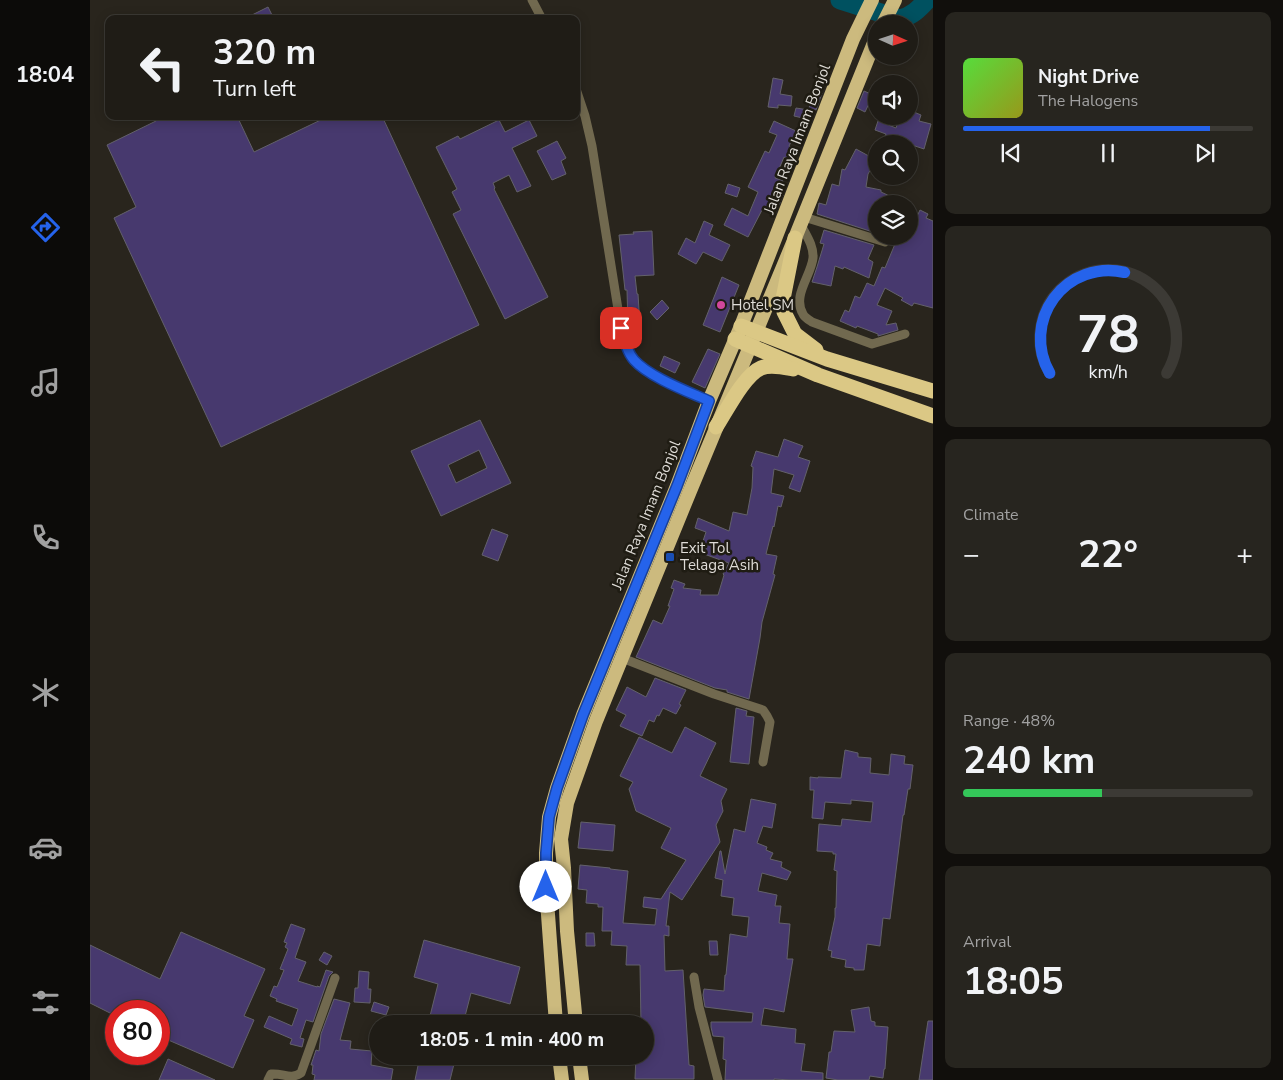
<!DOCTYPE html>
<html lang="en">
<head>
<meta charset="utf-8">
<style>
  :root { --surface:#1f1c16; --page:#27251f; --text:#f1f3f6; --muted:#a1a1a1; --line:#3c3a35; --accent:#2563eb }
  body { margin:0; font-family:"Nunito Sans",sans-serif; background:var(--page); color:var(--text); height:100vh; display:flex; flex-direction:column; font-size:19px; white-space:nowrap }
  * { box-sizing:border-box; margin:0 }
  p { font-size:16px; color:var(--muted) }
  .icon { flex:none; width:28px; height:28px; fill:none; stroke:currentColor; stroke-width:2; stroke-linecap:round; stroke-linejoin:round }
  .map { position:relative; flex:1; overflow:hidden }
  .details { display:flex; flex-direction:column; gap:12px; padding:12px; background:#110f0c; width:350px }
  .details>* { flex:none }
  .guide { position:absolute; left:15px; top:15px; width:475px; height:105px; border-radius:10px; box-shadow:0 2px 12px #0003,0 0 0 1px var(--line); background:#1f1c16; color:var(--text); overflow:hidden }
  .needle { width:32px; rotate:93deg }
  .fabs { position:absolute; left:778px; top:15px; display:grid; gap:10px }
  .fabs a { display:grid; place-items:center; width:50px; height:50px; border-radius:50%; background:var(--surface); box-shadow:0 2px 12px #0003,0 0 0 1px var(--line); font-size:25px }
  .speed { position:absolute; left:15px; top:1000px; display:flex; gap:10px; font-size:25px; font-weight:700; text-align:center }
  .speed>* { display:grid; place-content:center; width:65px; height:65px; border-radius:50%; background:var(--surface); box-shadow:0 2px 12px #0003,0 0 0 1px var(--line); line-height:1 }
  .speed .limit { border:8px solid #d22; background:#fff; color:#111 }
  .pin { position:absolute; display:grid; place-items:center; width:42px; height:42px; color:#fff; margin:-21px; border-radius:10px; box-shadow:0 2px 8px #0006 }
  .me { position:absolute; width:55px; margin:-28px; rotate:0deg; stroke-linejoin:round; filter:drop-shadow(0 0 4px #0008) }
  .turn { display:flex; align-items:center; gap:18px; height:105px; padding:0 25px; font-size:22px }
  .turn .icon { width:65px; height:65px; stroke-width:2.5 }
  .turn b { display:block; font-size:35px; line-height:42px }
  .big { font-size:38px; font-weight:700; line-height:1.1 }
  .details .tile { flex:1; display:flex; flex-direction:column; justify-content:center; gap:8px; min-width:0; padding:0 18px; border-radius:10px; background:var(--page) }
  .details .dial { align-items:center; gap:0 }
  .dial svg { height:130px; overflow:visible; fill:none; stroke:var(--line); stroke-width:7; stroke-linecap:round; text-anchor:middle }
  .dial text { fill:var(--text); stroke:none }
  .song { display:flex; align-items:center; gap:15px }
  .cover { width:60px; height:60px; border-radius:8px; background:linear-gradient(135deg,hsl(110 70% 55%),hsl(60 70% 35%)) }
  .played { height:5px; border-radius:2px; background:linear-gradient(90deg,var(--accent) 85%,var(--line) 85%) }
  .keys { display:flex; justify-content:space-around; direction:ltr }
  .heat { display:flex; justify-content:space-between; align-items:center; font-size:28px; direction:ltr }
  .charge { height:8px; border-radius:4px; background:linear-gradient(90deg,#34c759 48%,var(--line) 0) }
  .trip { position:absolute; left:279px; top:1015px; width:285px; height:50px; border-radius:25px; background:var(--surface); box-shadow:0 2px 12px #0003,0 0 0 1px var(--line); font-weight:700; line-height:50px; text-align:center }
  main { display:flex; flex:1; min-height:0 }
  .tab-bar { display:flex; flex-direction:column; width:90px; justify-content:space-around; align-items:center; background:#0c0b09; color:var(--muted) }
  .tab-bar .icon { width:35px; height:35px }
  .tab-bar .current { color:var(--accent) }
  .tab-bar b { font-size:22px; color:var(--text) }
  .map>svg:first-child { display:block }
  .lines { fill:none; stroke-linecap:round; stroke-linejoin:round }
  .river { stroke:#005160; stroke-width:19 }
  .building { fill:#47396e; stroke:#63616b; fill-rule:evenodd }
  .minor { stroke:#71694f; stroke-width:9 }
  .trunk { stroke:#ccba7e; stroke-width:14 }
  .motorway { stroke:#dbc885; stroke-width:15 }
  .route-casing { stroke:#184099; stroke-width:12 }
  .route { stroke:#2563eb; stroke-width:9 }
  .hotel-dot { fill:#d1479c; stroke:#1f1c13; stroke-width:2 }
  .transit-dot { fill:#1a4fb4; stroke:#1f1c13; stroke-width:2 }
  .labels { text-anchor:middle; stroke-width:5; stroke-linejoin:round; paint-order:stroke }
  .street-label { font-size:15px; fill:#dfdcd7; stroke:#1f1c13 }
  .poi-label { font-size:15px; fill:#dfdcd7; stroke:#1f1c13; text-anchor:start }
</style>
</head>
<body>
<main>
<nav class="tab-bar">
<b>18:04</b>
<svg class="icon current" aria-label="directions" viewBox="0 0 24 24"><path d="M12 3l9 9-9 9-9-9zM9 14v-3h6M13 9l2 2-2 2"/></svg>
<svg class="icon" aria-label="music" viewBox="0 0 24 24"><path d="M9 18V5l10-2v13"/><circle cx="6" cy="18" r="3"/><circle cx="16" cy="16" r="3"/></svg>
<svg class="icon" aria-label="phone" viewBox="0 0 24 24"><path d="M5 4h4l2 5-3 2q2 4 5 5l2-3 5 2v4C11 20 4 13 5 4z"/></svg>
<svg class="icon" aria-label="climate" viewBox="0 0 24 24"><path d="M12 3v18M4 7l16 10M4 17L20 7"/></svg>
<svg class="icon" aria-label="car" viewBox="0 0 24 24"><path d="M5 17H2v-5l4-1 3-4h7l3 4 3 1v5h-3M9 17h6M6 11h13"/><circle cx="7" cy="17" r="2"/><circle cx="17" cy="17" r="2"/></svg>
<svg class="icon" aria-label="filters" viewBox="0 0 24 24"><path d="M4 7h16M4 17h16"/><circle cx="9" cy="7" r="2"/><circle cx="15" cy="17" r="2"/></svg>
</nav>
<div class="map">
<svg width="843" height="1080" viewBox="0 0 843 1080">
  <rect width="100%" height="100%" fill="#29251d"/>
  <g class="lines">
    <!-- river -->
    <path class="river" d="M 750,0 L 810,19 C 822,16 829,9 837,0"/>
  </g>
  <!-- building -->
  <g class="building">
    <polygon points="178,7 184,19 154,19"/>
    <polygon points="683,78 693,80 690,94 702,96 701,106 688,105 688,108 678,107"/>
    <polygon points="724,90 732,93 726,110 719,108"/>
    <polygon points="774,91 783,95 775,112 767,108"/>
    <polygon points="706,108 719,110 717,119 704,116"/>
    <polygon points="819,110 831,115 829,121 841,124 834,149 819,144 791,144 796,134 785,130 788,121 806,128 810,116 819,116"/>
    <polygon points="64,116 147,116 164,152 239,116 292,116 389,325 131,447 24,218 46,207 17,145 66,121"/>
    <polygon points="409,120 415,132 439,120 447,136 422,148 441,186 427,192 419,175 403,183 405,188 404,189 458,297 415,319 363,214 371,210 362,192 367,189 346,147 368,136 370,139"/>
    <polygon points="684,121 706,131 699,146 703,148 698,159 694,157 685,178 693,181 688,192 693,195 689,205 683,203 679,212 672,210 658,237 634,225 642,208 658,216 668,192 658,187 675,151 679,153 687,135 679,132"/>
    <polygon points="467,141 476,158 471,161 476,174 462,180 447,151"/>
    <polygon points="766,149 786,160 778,174 776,187 791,190 791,192 817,204 786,204 786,233 727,214 729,203 736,205 742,184 749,186 752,169 755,170"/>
    <polygon points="638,184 650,188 647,197 635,193"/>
    <polygon points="830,210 838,214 836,218 843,221 843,308 824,303 822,306 811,300 813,298 795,288 787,305 802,311 796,325 806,323 808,330 788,336 788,334 767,326 766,328 750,321 755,310 759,312 765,296 770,298 777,283 784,286 792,267 795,268 805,244 803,243 807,236 819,236 819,234"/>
    <polygon points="614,221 623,225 619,235 640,245 632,261 613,252 606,264 588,254 596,238 605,243"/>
    <polygon points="734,230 784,245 778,259 783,262 779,278 754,267 753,269 745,266 741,286 722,282 727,267 734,244 730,243"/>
    <polygon points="562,231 564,275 545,276 547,294 548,294 550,326 538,326 537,290 535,290 529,235 544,234 543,232"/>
    <polygon points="632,277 649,285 630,332 613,325"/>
    <polygon points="572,300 579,308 567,320 560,312"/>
    <polygon points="618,349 630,354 615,388 602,382"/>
    <polygon points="574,356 590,363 585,373 570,366"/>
    <path d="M 390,420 L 421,483 L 351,516 L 321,451 ZM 389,450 L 397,468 L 366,483 L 358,465 Z"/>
    <polygon points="694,439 713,446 708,457 720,461 710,492 699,488 704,475 684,469 681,493 694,496 691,507 688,506 684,527 683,526 676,554 687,556 683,574 685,575 672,622 670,638 659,699 637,692 637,690 625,688 546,657 563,620 572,624 580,606 578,606 584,589 581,588 584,580 595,584 593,588 611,590 610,595 628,595 634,575 633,574 639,563 614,554 617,546 612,544 616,532 605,528 608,518 639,531 643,512 657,515 662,488 663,467 661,466 666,451 688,457"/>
    <polygon points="402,529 418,535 408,561 392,555"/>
    <polygon points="565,678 596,690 589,704 591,705 586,714 573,708 569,716 567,715 564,722 559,720 552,736 530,726 536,715 526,710 537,687 556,697"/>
    <polygon points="646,708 657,711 656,716 664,717 659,764 640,762"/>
    <polygon points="595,727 626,743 610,776 637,789 631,801 633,811 626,825 630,842 592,900 580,892 576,926 579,926 579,936 574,935 575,971 593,970 599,1065 604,1066 604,1079 545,1079 546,1056 555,1056 555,1024 551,1024 550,965 536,965 537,946 521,945 522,931 512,931 513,907 508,907 508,904 496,903 497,890 488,889 490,865 520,868 520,869 538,871 533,923 565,925 567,909 553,907 554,897 571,899 596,860 571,848 581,828 546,811 539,789 543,782 530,776 549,737 582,753"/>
    <polygon points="755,750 768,753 768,757 781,758 780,773 799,775 801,754 815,756 814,764 823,765 820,789 818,789 814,815 813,815 800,919 793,918 790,946 777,944 774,970 764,970 764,968 755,967 756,960 741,957 742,951 738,950 745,917 745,908 746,908 747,871 744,870 746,854 743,854 743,852 727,851 729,824 751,826 752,819 781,822 783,802 761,800 761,804 735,802 733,819 722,818 724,790 720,790 720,777 728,778 728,777 751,778"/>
    <polygon points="661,799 686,804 682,828 673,826 667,843 677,847 676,850 683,853 680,859 692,862 691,867 701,872 697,880 672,873 668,891 687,895 685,906 691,906 689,923 700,924 697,959 703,959 694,1012 674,1008 671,1025 706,1029 705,1043 715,1044 711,1071 733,1073 733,1080 701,1080 684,1079 684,1080 635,1080 636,1060 633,1059 634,1037 623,1036 621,1027 621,1022 662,1022 663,1013 615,1007 613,995 614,989 634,991 635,975 636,975 640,934 657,937 659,917 642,915 644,898 631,896 633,880 625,878 630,851 631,851 635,874 644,829 655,832"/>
    <polygon points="491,822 525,825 523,851 488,848"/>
    <polygon points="201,924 215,929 205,958 216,962 208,981 227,987 227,986 230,987 236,970 243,972 239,976 223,1022 216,1020 210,1038 214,1039 212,1047 200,1044 202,1039 174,1027 179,1016 202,1026 208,1009 186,1001 187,999 180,996 184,986 187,987 194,970 190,969 198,949 195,947 197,943 194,942"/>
    <polygon points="91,932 175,969 154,1016 164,1020 143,1068 69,1036 69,1011 26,1011 26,1016 0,1003 0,945 70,979"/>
    <polygon points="496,933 504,933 505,946 496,946"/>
    <polygon points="334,940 430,967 420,1004 381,993 373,1024 338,1024 348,984 324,977"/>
    <polygon points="619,941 627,941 628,955 620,955"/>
    <polygon points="234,952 242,956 237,965 229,960"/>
    <polygon points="269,971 279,972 278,989 281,989 280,1003 264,1002 265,988 268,988"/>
    <polygon points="244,999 260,1003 250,1040 261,1041 260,1049 282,1051 281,1065 303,1069 301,1080 224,1080 225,1075 222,1074 223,1065 221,1065 226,1050 229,1051 231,1034"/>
    <polygon points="284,1002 299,1007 296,1015 281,1011"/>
    <polygon points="779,1007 781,1021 785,1022 785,1026 798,1027 795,1069 794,1069 793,1078 780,1076 779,1080 748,1080 736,1078 739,1052 741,1052 744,1031 765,1032 761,1010"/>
    <polygon points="838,1021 843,1021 843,1080 829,1080"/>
    <polygon points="330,1056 366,1056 360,1080 325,1080"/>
    <polygon points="78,1059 125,1080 69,1080"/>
  </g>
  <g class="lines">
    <!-- minor -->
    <g class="minor">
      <polyline points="442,0 452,19"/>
      <path d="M 486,89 L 495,116 L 502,146 L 531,328 C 534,339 537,352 544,360 C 559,377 599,392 619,401"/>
      <polyline points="714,217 795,242"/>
      <path d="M 711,225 C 716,235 724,246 723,258 C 721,276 702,296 713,314 C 714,317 719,320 722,322 L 782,344 L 815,334"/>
      <polyline points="532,658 624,694 673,710 677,716 680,722 673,762"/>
      <polyline points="604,977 609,1007 628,1080"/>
      <path d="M 178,1080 L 181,1074 C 194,1073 200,1080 211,1073 L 245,978"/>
    </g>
    <!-- trunk -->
    <g class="trunk">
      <polyline points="793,24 805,0"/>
      <polyline points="466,1024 456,887 456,853 459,817 467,788 493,715 587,486 619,401 651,326 763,39 782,0"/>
      <polyline points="486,1024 477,931 474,868 471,839 477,803 506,721 600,491 705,238 786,38"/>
      <polyline points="469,1056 472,1080"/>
      <polyline points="489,1056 492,1080"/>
    </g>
    <!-- motorway -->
    <g class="motorway">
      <polyline points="705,238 693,299 694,312 705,334 726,350"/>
      <polyline points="651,326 737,359 843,391"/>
      <polyline points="645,339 728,375 843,416"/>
      <path d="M 626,427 C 636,412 654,375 671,368 C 681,364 693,367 703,369"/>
    </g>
  </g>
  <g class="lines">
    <defs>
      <path id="route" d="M 456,887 L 456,853 L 459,817 L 467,788 L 493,715 L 587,486 L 619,401 C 599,392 559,377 544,360 C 537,352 534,339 531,328"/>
    </defs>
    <!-- route casing -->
    <use href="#route" class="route-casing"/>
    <!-- route -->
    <use href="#route" class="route"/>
  </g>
  <!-- markers -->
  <circle class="hotel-dot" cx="631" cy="305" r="5"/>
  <rect class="transit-dot" x="575" y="552" width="10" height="10" rx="2.5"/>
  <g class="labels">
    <!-- street labels -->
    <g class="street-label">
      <text transform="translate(707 139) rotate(-69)" y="5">Jalan Raya Imam Bonjol</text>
      <text transform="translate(556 515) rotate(-68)" y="5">Jalan Raya Imam Bonjol</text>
    </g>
    <!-- poi labels -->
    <g class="poi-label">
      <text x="641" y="310">Hotel SM</text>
      <text x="590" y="553">Exit Tol<tspan x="590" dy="17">Telaga Asih</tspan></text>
    </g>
  </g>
</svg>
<div class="fabs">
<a><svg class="needle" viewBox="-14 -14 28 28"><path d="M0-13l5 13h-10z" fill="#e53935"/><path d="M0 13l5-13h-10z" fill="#a1a1a1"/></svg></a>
<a><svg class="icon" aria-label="sound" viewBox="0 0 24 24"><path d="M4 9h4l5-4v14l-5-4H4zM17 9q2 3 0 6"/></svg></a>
<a><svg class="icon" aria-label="search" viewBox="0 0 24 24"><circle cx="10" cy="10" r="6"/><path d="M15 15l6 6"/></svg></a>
<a><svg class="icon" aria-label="layers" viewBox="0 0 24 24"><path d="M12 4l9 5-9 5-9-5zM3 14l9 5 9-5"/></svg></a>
</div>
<div class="speed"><div class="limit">80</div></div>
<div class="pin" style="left:531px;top:328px;background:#d93025"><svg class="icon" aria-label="arrive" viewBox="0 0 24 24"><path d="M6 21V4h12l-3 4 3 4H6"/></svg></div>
<svg class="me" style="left:456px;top:887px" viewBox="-20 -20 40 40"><circle r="19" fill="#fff"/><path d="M0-13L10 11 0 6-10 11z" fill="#2563eb"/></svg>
<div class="trip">18:05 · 1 min · 400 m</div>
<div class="guide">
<div class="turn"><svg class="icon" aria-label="left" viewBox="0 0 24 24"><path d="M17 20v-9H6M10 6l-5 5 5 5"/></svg><div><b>320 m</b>Turn left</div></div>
</div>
</div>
<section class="details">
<div class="tile">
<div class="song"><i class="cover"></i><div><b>Night Drive</b><p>The Halogens</p></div></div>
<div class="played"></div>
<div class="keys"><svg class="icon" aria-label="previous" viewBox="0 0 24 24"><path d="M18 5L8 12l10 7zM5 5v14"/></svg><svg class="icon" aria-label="pause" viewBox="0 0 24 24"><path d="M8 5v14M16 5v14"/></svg><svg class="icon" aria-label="next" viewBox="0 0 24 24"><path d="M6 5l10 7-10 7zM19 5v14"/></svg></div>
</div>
<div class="tile dial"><svg viewBox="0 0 100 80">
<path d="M14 69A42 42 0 1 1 86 69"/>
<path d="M14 69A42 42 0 0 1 60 7" stroke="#2563eb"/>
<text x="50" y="56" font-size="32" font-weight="700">78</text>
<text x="50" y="72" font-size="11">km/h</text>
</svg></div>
<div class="tile"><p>Climate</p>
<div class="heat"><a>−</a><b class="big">22°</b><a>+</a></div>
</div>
<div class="tile"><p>Range · 48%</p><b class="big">240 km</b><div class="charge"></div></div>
<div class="tile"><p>Arrival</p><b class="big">18:05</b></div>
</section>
</main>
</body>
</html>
